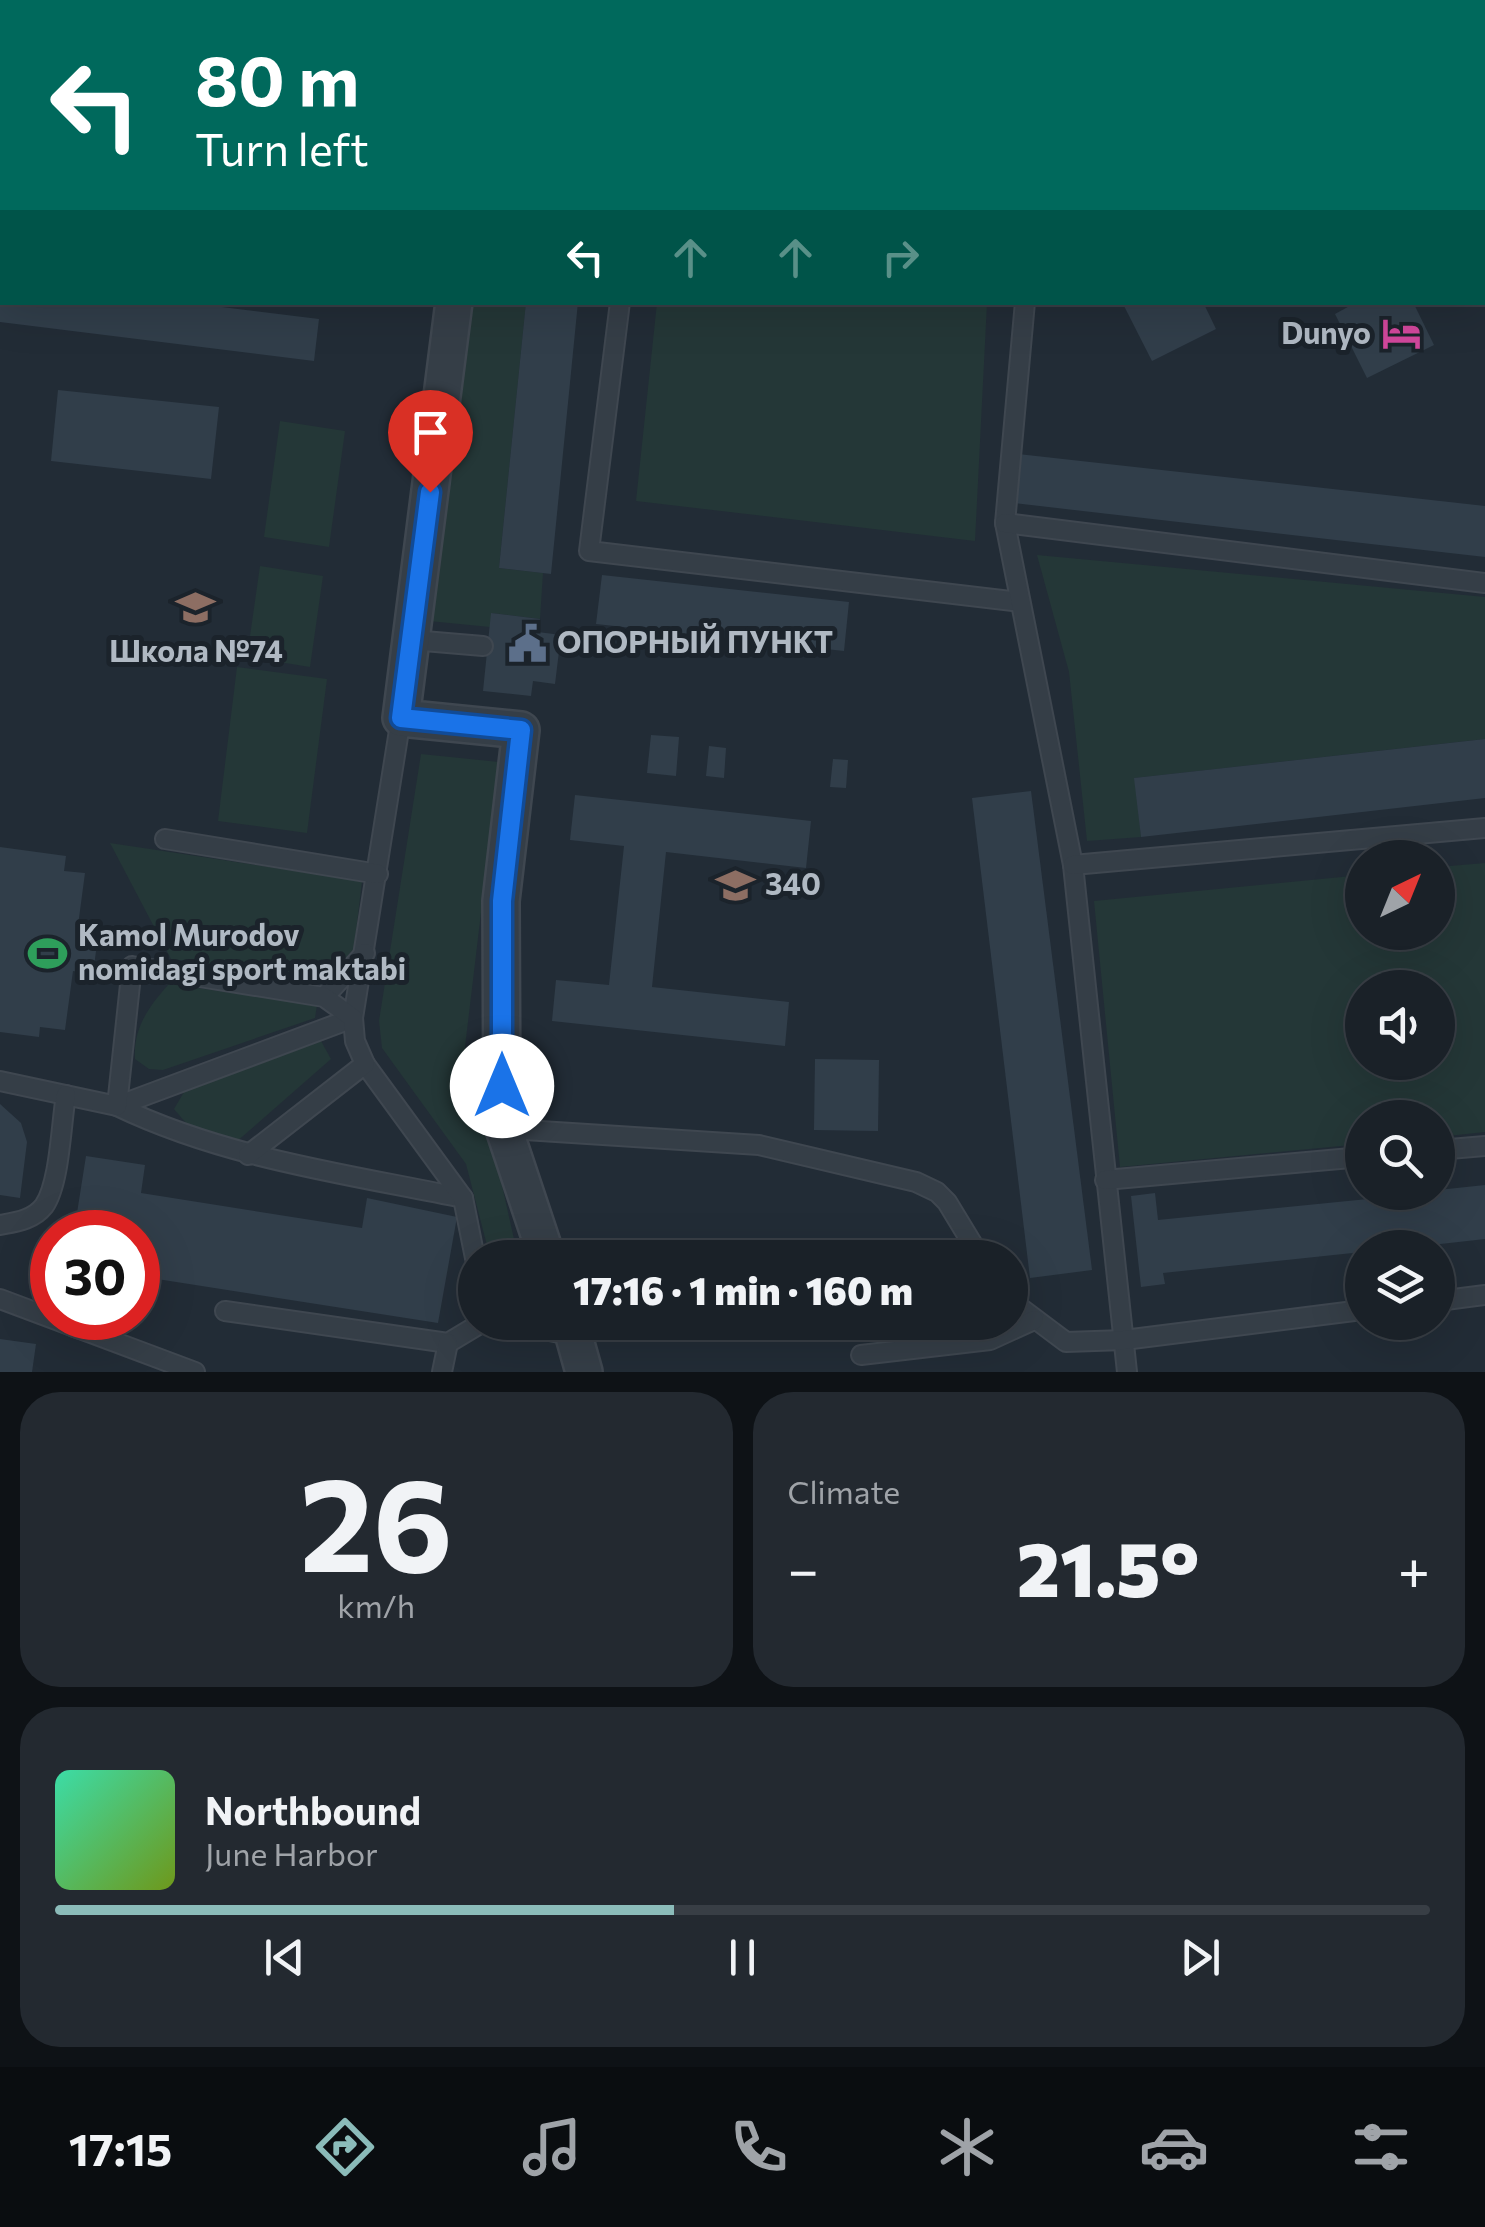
<!DOCTYPE html>
<html lang="en">
<head>
<meta charset="utf-8">
<style>
  :root { --surface:#1a2128; --page:#232930; --text:#f1f3f6; --muted:#9fa3a8; --line:#383e45; --accent:#8bbbb9 }
  body { margin:0; font-family:Commissioner,sans-serif; background:var(--page); color:var(--text); height:100vh; display:flex; flex-direction:column; font-size:38px; white-space:nowrap }
  * { box-sizing:border-box; margin:0 }
  p { font-size:32px; color:var(--muted) }
  .icon { flex:none; width:55px; height:55px; fill:none; stroke:currentColor; stroke-width:2; stroke-linecap:round; stroke-linejoin:round }
  .map { position:relative; height:1372px; overflow:hidden }
  .details { display:flex; flex-direction:column; gap:20px; padding:20px; background:#0e1216; flex:1 }
  .details>* { flex:none }
  .hud { position:absolute; left:0px; top:0px; width:1485px; height:305px; box-shadow:0 10px 40px #0002,0 0 0 2px var(--line); background:#00695c; color:#fff; overflow:hidden }
  .needle { width:65px; rotate:43deg }
  .controls { position:absolute; left:1345px; top:840px; display:grid; gap:20px }
  .controls a { display:grid; place-items:center; width:110px; height:110px; border-radius:50%; background:var(--surface); box-shadow:0 10px 40px #0002,0 0 0 2px var(--line); font-size:50px }
  .speed { position:absolute; left:30px; top:1210px; display:flex; gap:20px; font-size:50px; font-weight:700; text-align:center }
  .speed>* { display:grid; place-content:center; width:130px; height:130px; border-radius:50%; background:var(--surface); box-shadow:0 10px 40px #0002,0 0 0 2px var(--line); line-height:1 }
  .speed .limit { border:15px solid #d22; background:#fff; color:#111 }
  .pin { position:absolute; display:grid; place-items:center; width:85px; height:85px; color:#fff; margin:-102px -42px; border-radius:50% 50% 50% 0; rotate:-45deg; box-shadow:0 0 10px #0007 }
  .pin .icon { rotate:45deg }
  .me { position:absolute; width:110px; margin:-55px; rotate:0deg; stroke-linejoin:round; filter:drop-shadow(0 0 8px #0008) }
  .turn { display:flex; align-items:center; gap:35px; height:210px; padding:0 30px; font-size:45px }
  .turn .icon { width:130px; height:130px; stroke-width:2.5 }
  .turn b { display:block; font-size:70px; line-height:85px }
  .lanes { display:flex; align-items:center; height:95px; padding:0 30px; background:#0003; justify-content:center; gap:50px; direction:ltr }
  .lanes .off { opacity:.35 }
  .big { font-size:75px; font-weight:800; line-height:1.1 }
  .details .widget { flex:1; display:flex; flex-direction:column; justify-content:center; gap:15px; min-width:0; padding:0 35px; border-radius:40px; background:var(--page) }
  .details .dial { align-items:center; gap:0 }
  .dial b { font-size:130px; line-height:1 }
  .song { display:flex; align-items:center; gap:30px }
  .cover { width:120px; height:120px; border-radius:15px; background:linear-gradient(135deg,hsl(160 70% 55%),hsl(80 70% 35%)) }
  .played { height:10px; border-radius:5px; background:linear-gradient(90deg,var(--accent) 45%,var(--line) 45%) }
  .keys { display:flex; justify-content:space-around; direction:ltr }
  .heat { display:flex; justify-content:space-between; align-items:center; font-size:55px; direction:ltr }
  .details .tiles { flex:1; display:grid; gap:20px; grid-template-columns:1fr 1fr }
  .widget:last-child { grid-column:span 2 }
  .trip { position:absolute; left:458px; top:1240px; width:570px; height:100px; border-radius:50px; background:var(--surface); box-shadow:0 10px 40px #0002,0 0 0 2px var(--line); font-weight:800; line-height:100px; text-align:center }
  .tab-bar { display:flex; height:160px; justify-content:space-around; align-items:center; background:#0a0d10; color:var(--muted) }
  .tab-bar .icon { width:70px; height:70px }
  .tab-bar .on { color:var(--accent) }
  .tab-bar b { font-size:45px; color:var(--text) }
  .map>svg:first-child { display:block }
  .green { fill:#243737; fill-rule:evenodd }
  .building { fill:#313e4a }
  .lines { fill:none; stroke-linecap:round; stroke-linejoin:round }
  .lane-casing { stroke:#3f4750; stroke-width:22 }
  .street-casing { stroke:#3f4750; stroke-width:40 }
  .secondary-casing { stroke:#3f4750; stroke-width:52 }
  .path { stroke:#3c504f; stroke-width:5; stroke-dasharray:8 8; stroke-linecap:butt }
  .lane { stroke:#353e47; stroke-width:18 }
  .street { stroke:#353e47; stroke-width:35 }
  .secondary { stroke:#434e59; stroke-width:48 }
  .route-casing { stroke:#114b97; stroke-width:25 }
  .route { stroke:#1a73e8; stroke-width:18 }
  .labels { text-anchor:middle; stroke-width:10; stroke-linejoin:round; paint-order:stroke }
  .poi-label { font-size:30px; font-weight:bold; fill:#b0b9c3; stroke:#1b232b; text-anchor:start }
</style>
</head>
<body>
<div class="map">
<svg width="1485" height="1372" viewBox="0 0 1485 1372">
  <rect width="100%" height="100%" fill="#222c36"/>
  <!-- green -->
  <g class="green">
    <polygon points="752,0 1485,0 1485,140 1482,2 751,2"/>
    <polygon points="470,303 526,303 499,568 543,573 540,619 492,613 490,627 429,621"/>
    <polygon points="657,303 987,303 975,541 636,501"/>
    <polygon points="280,421 345,431 329,547 264,537"/>
    <polygon points="1037,555 1485,597 1485,739 1135,778 1141,837 1087,841 1069,672"/>
    <polygon points="260,566 323,576 310,667 247,657"/>
    <polygon points="237,667 327,679 307,833 218,821"/>
    <polygon points="421,754 499,762 465,1047 495,1154 518,1257 490,1257 466,1164 382,1048 379,1021"/>
    <polygon points="110,843 362,881 354,949 326,978 171,959"/>
    <path d="M 1485,863 L 1485,1132 L 1438,1137 L 1438,1118 L 1362,1118 L 1362,1144 L 1120,1167 L 1094,901 L 1362,875 L 1362,932 L 1438,932 L 1438,867 ZM 1362,988 L 1438,988 L 1438,1062 L 1362,1062 Z"/>
    <path d="M 169,984 L 317,1005 L 315,1018 L 163,1070 L 149,1069 L 135,1059 C 133,1028 149,1006 169,984 Z"/>
    <polygon points="321,1041 331,1059 235,1143 198,1137 174,1109 184,1092"/>
  </g>
  <!-- building -->
  <g class="building">
    <polygon points="0,302 181,302 319,319 314,361 0,322"/>
    <polygon points="526,302 578,302 551,574 499,568"/>
    <polygon points="1122,302 1203,302 1216,329 1152,361"/>
    <polygon points="1357,302 1413,302 1434,345 1367,378 1335,314"/>
    <polygon points="58,390 219,407 211,479 51,461"/>
    <polygon points="1018,454 1485,506 1485,557 1013,503"/>
    <polygon points="602,575 849,602 844,651 596,624"/>
    <polygon points="491,613 540,619 538,632 561,635 555,684 533,681 531,696 483,691"/>
    <polygon points="651,735 679,737 676,776 647,773"/>
    <polygon points="1485,739 1485,798 1141,837 1134,778"/>
    <polygon points="709,746 726,748 724,778 706,776"/>
    <polygon points="833,759 848,760 846,788 830,787"/>
    <polygon points="1031,791 1092,1270 1030,1278 972,798"/>
    <polygon points="575,795 811,821 806,868 666,852 652,987 789,1002 785,1046 552,1021 556,980 609,985 624,846 570,840"/>
    <polygon points="0,847 66,856 64,871 85,873 77,933 98,936 93,974 73,971 65,1030 40,1027 39,1037 0,1032"/>
    <polygon points="815,1059 879,1060 878,1131 814,1130"/>
    <polygon points="0,1104 21,1123 27,1142 20,1198 0,1195"/>
    <polygon points="86,1156 145,1165 141,1193 362,1228 367,1198 457,1217 438,1323 138,1276 138,1232 74,1232"/>
    <polygon points="1485,1185 1485,1239 1405,1248 1362,1248 1362,1252 1163,1273 1165,1284 1141,1287 1131,1196 1155,1193 1158,1220 1438,1192 1438,1190"/>
    <polygon points="0,1339 36,1344 32,1372 0,1372"/>
  </g>
  <g class="lines">
    <defs>
      <g id="lane">
        <polyline points="364,2 365,0"/>
        <polyline points="719,2 719,0"/>
        <polyline points="620,302 589,551 1020,602"/>
        <polyline points="1025,302 1005,523 1073,865 1127,1372"/>
        <polyline points="1005,523 1485,583"/>
        <polyline points="412,640 483,646"/>
        <path d="M 401,718 L 353,1018 L 117,1106 C 225,1158 346,1174 463,1198"/>
        <polyline points="165,839 378,874"/>
        <polyline points="1073,865 1485,828"/>
        <polyline points="324,997 365,953"/>
        <polyline points="365,1064 463,1198 475,1258"/>
        <polyline points="0,1081 117,1106 132,966 324,997 353,1018 355,1041 365,1064 248,1155"/>
        <polyline points="503,1124 525,1130 759,1145 916,1182 937,1192 947,1202 981,1258"/>
        <polyline points="1438,1150 1485,1146"/>
        <polyline points="1105,1180 1362,1157"/>
        <path d="M 0,1225 C 16,1222 33,1220 44,1206 C 60,1183 61,1124 66,1095"/>
        <polyline points="0,1299 195,1372"/>
        <polyline points="1010,1300 1066,1342 1124,1340 1362,1310"/>
        <polyline points="1438,1301 1485,1295"/>
        <polyline points="225,1311 448,1343 483,1322"/>
        <polyline points="505,1322 574,1336"/>
        <polyline points="861,1355 990,1340 1034,1320"/>
        <polyline points="442,1372 448,1343"/>
      </g>
      <g id="street">
        <polyline points="454,302 401,718 521,730 501,901 502,1123 547,1258"/>
        <polyline points="570,1322 584,1372"/>
      </g>
      <g id="secondary">
        <polyline points="0,8 2,8"/>
        <polyline points="1482,168 1485,169"/>
      </g>
    </defs>
    <!-- lane casing -->
    <use href="#lane" class="lane-casing"/>
    <!-- street casing -->
    <use href="#street" class="street-casing"/>
    <!-- secondary casing -->
    <use href="#secondary" class="secondary-casing"/>
    <!-- path -->
    <g class="path">
      <polyline points="542,0 567,2"/>
      <polyline points="0,57 2,57"/>
      <polyline points="1482,98 1485,98"/>
      <polyline points="1482,229 1485,229"/>
      <polyline points="393,304 425,304"/>
    </g>
    <!-- lane -->
    <use href="#lane" class="lane"/>
    <!-- street -->
    <use href="#street" class="street"/>
    <!-- secondary -->
    <use href="#secondary" class="secondary"/>
  </g>
  <g class="lines">
    <defs>
      <polyline id="route" points="430,492 401,718 521,730 502,901 502,1086"/>
    </defs>
    <!-- route casing -->
    <use href="#route" class="route-casing"/>
    <!-- route -->
    <use href="#route" class="route"/>
  </g>
  <!-- icons -->
  <defs>
    <symbol id="hotel-bare" viewBox="-9 -9 18 18"><path d="M-6-4.5h1.5V1H6V5H4.5V3h-9V5H-6ZM-4 0a1.8 1.8 0 1 1 3.6 0ZM.5 0V-2.5h3Q6-2.5 6 0Z" fill="#d1479c" stroke="#1b232b" stroke-width="2.5" paint-order="stroke"/></symbol>
    <symbol id="school-bare" viewBox="-9 -9 18 18"><path d="M0-5L7-2L0 1L-7-2ZM-4 1L0 2.5L4 1V4Q0 6-4 4Z" fill="#8d6e63" stroke="#1b232b" stroke-width="2.5" paint-order="stroke"/></symbol>
    <symbol id="civic-bare" viewBox="-9 -9 18 18"><path d="M-.6-6.5H3V-4.5H.6V-3L4-1V1h2V6H-6V1h2V-1L-.6-3ZM-1.2 2.5V6h2.4V2.5Z" fill="#5c6f8a" stroke="#1b232b" stroke-width="2.5" paint-order="stroke"/></symbol>
    <symbol id="stadium-bare" viewBox="-9 -9 18 18"><path d="M0-5a6.5 5 0 1 0 0 10a6.5 5 0 1 0 0-10ZM-3.5-1.8h7v3.6h-7Z" fill="#2e9e5b" stroke="#1b232b" stroke-width="2.5" paint-order="stroke"/></symbol>
  </defs>
  <g fill-rule="evenodd">
    <use href="#hotel-bare" x="1374" y="306" width="55" height="55"/>
    <use href="#school-bare" x="168" y="580" width="55" height="55"/>
    <use href="#civic-bare" x="500" y="616" width="55" height="55"/>
    <use href="#school-bare" x="708" y="858" width="55" height="55"/>
    <use href="#stadium-bare" x="20" y="926" width="55" height="55"/>
  </g>
  <g class="labels">
    <!-- poi labels -->
    <g class="poi-label">
      <text x="1371" y="344" text-anchor="end">Dunyo</text>
      <text x="557" y="653">ОПОРНЫЙ ПУНКТ</text>
      <text x="196" y="662" text-anchor="middle">Школа №74</text>
      <text x="765" y="895">340</text>
      <text x="78" y="946">Kamol Murodov<tspan x="78" dy="34">nomidagi sport maktabi</tspan></text>
    </g>
  </g>
</svg>
<div class="controls">
<a><svg class="needle" viewBox="-14 -14 28 28"><path d="M0-13l5 13h-10z" fill="#e53935"/><path d="M0 13l5-13h-10z" fill="#9fa3a8"/></svg></a>
<a><svg class="icon" aria-label="sound" viewBox="0 0 24 24"><path d="M4 9h4l5-4v14l-5-4H4zM17 9q2 3 0 6"/></svg></a>
<a><svg class="icon" aria-label="search" viewBox="0 0 24 24"><circle cx="10" cy="10" r="6"/><path d="M15 15l6 6"/></svg></a>
<a><svg class="icon" aria-label="layers" viewBox="0 0 24 24"><path d="M12 4l9 5-9 5-9-5zM3 14l9 5 9-5"/></svg></a>
</div>
<div class="speed"><div class="limit">30</div></div>
<div class="pin" style="left:430px;top:492px;background:#d93025"><svg class="icon" aria-label="arrive" viewBox="0 0 24 24"><path d="M6 21V4h12l-3 4 3 4H6"/></svg></div>
<svg class="me" style="left:502px;top:1086px" viewBox="-20 -20 40 40"><circle r="19" fill="#fff"/><path d="M0-13L10 11 0 6-10 11z" fill="#1a73e8"/></svg>
<div class="trip">17:16 · 1 min · 160 m</div>
<div class="hud">
<div class="turn"><svg class="icon" aria-label="left" viewBox="0 0 24 24"><path d="M17 20v-9H6M10 6l-5 5 5 5"/></svg><div><b>80 m</b>Turn left</div></div>
<div class="lanes"><svg class="icon" aria-label="left" viewBox="0 0 24 24"><path d="M17 20v-9H6M10 6l-5 5 5 5"/></svg><svg class="icon off" aria-label="ahead" viewBox="0 0 24 24"><path d="M12 20V5M6 11l6-6 6 6"/></svg><svg class="icon off" aria-label="ahead" viewBox="0 0 24 24"><path d="M12 20V5M6 11l6-6 6 6"/></svg><svg class="icon off" aria-label="right" viewBox="0 0 24 24"><path d="M7 20v-9h11M14 6l5 5-5 5"/></svg></div>
</div>
</div>
<section class="details">
<div class="tiles">
<div class="widget dial"><b>26</b><p>km/h</p></div>
<div class="widget"><p>Climate</p>
<div class="heat"><a>−</a><b class="big">21.5°</b><a>+</a></div>
</div>
<div class="widget">
<div class="song"><i class="cover"></i><div><b>Northbound</b><p>June Harbor</p></div></div>
<div class="played"></div>
<div class="keys"><svg class="icon" aria-label="previous" viewBox="0 0 24 24"><path d="M18 5L8 12l10 7zM5 5v14"/></svg><svg class="icon" aria-label="pause" viewBox="0 0 24 24"><path d="M8 5v14M16 5v14"/></svg><svg class="icon" aria-label="next" viewBox="0 0 24 24"><path d="M6 5l10 7-10 7zM19 5v14"/></svg></div>
</div>
</div>
</section>
<nav class="tab-bar">
<b>17:15</b>
<svg class="icon on" aria-label="directions" viewBox="0 0 24 24"><path d="M12 3l9 9-9 9-9-9zM9 14v-3h6M13 9l2 2-2 2"/></svg>
<svg class="icon" aria-label="music" viewBox="0 0 24 24"><path d="M9 18V5l10-2v13"/><circle cx="6" cy="18" r="3"/><circle cx="16" cy="16" r="3"/></svg>
<svg class="icon" aria-label="phone" viewBox="0 0 24 24"><path d="M5 4h4l2 5-3 2q2 4 5 5l2-3 5 2v4C11 20 4 13 5 4z"/></svg>
<svg class="icon" aria-label="climate" viewBox="0 0 24 24"><path d="M12 3v18M4 7l16 10M4 17L20 7"/></svg>
<svg class="icon" aria-label="car" viewBox="0 0 24 24"><path d="M5 17H2v-5l4-1 3-4h7l3 4 3 1v5h-3M9 17h6M6 11h13"/><circle cx="7" cy="17" r="2"/><circle cx="17" cy="17" r="2"/></svg>
<svg class="icon" aria-label="filters" viewBox="0 0 24 24"><path d="M4 7h16M4 17h16"/><circle cx="9" cy="7" r="2"/><circle cx="15" cy="17" r="2"/></svg>
</nav>
</body>
</html>
